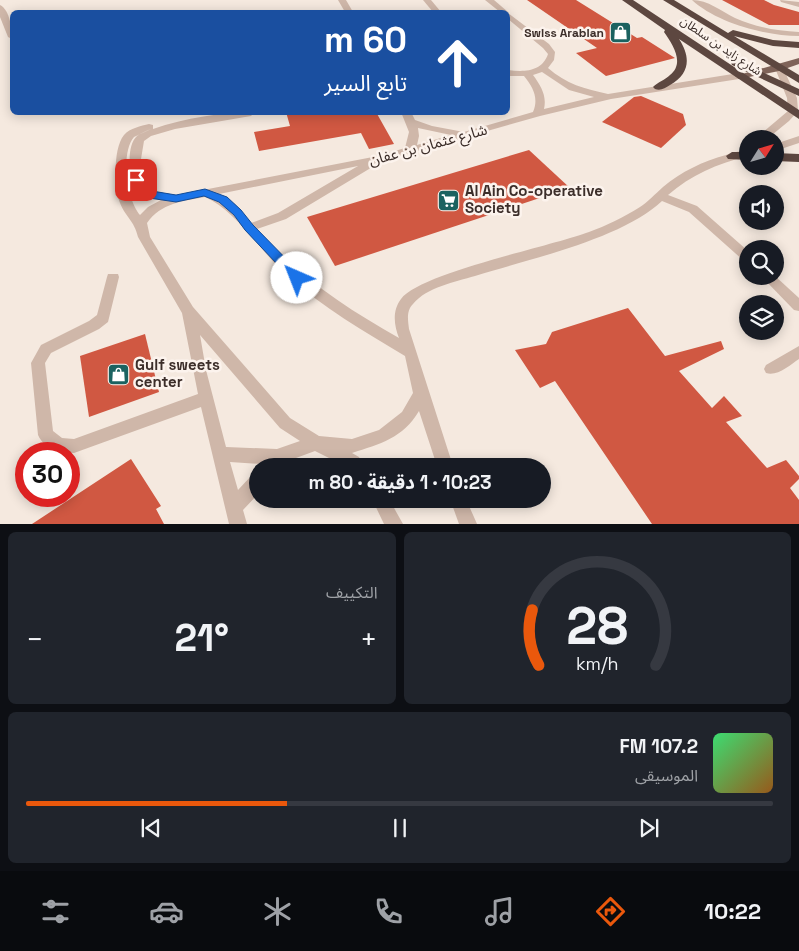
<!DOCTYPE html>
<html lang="ar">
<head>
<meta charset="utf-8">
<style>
  :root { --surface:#171b24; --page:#20242c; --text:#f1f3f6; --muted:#9ea1a6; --line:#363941; --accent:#ea580c }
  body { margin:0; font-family:"Space Grotesk","Noto Sans Arabic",sans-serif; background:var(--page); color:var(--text); direction:rtl; height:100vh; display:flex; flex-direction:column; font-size:19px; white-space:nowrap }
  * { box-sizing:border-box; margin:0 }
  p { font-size:16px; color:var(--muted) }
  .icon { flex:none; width:28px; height:28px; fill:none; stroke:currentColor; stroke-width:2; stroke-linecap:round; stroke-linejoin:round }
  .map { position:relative; height:524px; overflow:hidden; direction:ltr }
  .details { display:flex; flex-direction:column; gap:8px; padding:8px; background:#0d0f14; flex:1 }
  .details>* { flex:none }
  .guide { position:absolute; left:10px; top:10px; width:500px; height:105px; border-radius:8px; box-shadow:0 2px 12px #0003; direction:rtl; background:#1a4fa0; color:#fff; overflow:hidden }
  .needle { width:32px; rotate:53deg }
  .tools { position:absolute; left:739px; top:130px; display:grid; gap:10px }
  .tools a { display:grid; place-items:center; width:45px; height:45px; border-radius:50%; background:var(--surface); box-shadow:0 2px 12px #0003; font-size:25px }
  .speed { position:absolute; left:15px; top:442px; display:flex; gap:10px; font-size:25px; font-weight:700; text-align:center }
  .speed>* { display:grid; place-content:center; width:65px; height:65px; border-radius:50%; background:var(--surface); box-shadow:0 2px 12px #0003; line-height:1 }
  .speed .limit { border:8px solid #d22; background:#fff; color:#111 }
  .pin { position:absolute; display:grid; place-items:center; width:42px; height:42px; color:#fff; margin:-21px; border-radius:10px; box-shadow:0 2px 8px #0006 }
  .me { position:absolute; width:55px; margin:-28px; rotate:316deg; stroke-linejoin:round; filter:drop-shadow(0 0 4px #0008) }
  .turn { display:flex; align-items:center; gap:18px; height:105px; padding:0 20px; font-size:22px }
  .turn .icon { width:65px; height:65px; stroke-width:2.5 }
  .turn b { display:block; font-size:35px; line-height:42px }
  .big { font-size:38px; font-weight:700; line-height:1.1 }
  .details .widget { flex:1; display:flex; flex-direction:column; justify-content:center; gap:8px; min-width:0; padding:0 18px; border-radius:8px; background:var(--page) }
  .details .dial { align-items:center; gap:0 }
  .dial svg { height:130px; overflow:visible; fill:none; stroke:var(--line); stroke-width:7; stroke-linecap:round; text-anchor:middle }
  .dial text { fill:var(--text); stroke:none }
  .song { display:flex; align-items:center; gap:15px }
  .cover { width:60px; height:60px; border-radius:8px; background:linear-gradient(135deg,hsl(140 70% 55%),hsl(30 70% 35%)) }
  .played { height:5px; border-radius:2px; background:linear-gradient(90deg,var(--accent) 35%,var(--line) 35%) }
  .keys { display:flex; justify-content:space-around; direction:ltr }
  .heat { display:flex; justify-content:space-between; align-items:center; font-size:28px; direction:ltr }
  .details .tiles { flex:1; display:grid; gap:8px; grid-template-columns:1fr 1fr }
  .widget:last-child { grid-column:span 2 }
  .trip { position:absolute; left:249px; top:458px; width:302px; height:50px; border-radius:25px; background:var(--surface); box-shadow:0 2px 12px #0003; font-weight:700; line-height:50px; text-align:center; direction:rtl }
  .tab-bar { display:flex; height:80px; justify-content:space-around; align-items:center; background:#090b0e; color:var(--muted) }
  .tab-bar .icon { width:35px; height:35px }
  .tab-bar .selected { color:var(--accent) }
  .tab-bar b { font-size:22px; color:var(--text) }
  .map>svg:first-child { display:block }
  .building { fill:#d05842 }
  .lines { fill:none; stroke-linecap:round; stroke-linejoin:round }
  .minor { fill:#cfb7a9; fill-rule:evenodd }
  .major { fill:#7f6359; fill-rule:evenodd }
  .highway { fill:#5d4740; fill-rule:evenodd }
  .route { fill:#1a73e8; stroke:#114b97 }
  .labels { text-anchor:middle; stroke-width:5; stroke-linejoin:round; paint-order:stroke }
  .far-poi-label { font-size:12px; font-weight:bold; fill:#3c2e2a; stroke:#fcf3ed; text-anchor:end }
  .far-street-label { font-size:12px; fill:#3c2e2a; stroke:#fcf3ed }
  .street-label { font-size:15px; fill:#3c2e2a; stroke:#fcf3ed }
  .poi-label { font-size:15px; font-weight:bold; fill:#3c2e2a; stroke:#fcf3ed; text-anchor:start }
</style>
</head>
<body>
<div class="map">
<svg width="799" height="524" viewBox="0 0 799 524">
  <rect width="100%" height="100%" fill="#f5e9df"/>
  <!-- building -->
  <g class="building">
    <polygon points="527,0 576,0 637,38 642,37 675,58 606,76 576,53 597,48"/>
    <polygon points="722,0 764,0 774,5 799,12 799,25 769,25"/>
    <polygon points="641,96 683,114 686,125 661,148 602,122 634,97"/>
    <polygon points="286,112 376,112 394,144 369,149 361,133 259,151 254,132 290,126"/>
    <polygon points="529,150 570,188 335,266 307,217"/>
    <polygon points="628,308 665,356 721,341 724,349 679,371 712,408 724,396 742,416 726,422 767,468 786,460 799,476 799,479 790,488 799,500 799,524 652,524 555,381 540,388 515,350 546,344 552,332"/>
    <polygon points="145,334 159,392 89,417 80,356"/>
    <polygon points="131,459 161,506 156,509 164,524 32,524"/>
  </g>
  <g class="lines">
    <!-- minor -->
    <g class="minor">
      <polygon points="338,0 346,0 353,12 345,12"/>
      <polygon points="423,0 431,0 441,12 433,12"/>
      <polygon points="485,0 494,0 508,12 500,12"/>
      <path d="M 692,0 C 708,0 721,11 735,18 C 756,27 776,31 799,32 L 799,36 C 766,36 717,23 692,0 Z"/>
      <polygon points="780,0 799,2 799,7 781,2"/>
      <path d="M 0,5 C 10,10 12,29 12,39 L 8,37 L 0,17 Z"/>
      <path d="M 508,13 L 549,44 L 555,52 L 554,60 L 548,68 C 566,84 585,89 608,94 L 739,73 L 743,76 L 739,79 L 611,99 L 540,116 L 375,163 L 374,166 L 286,219 L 257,229 C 297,276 346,308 399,338 C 394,325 392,311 401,299 C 420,273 552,246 589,232 C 606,226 624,217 640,207 C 648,202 655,194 663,187 C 681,172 703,161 726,155 C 733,153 741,149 748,153 L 747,156 C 717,164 691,175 668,195 L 697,206 L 748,251 L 748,262 L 744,261 L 689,212 L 662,201 C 622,239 529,259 475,276 C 455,282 427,287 413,304 C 406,311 408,320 409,329 L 453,466 L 437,466 L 419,411 C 403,438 380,444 352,453 L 359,457 L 364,466 L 345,466 L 315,451 L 277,465 L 230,462 L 238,490 L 252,475 L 258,473 L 258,494 L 243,510 L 247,524 L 229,524 L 201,407 L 74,453 C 60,452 45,450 38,435 L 31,363 L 41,345 L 89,321 L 97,315 L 107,277 L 108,274 L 118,274 L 119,277 L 108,322 L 99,329 L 51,353 L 45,363 L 53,431 L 62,438 L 74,439 L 198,394 L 182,313 L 138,237 C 134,220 126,218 120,203 C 114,188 113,148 124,135 C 130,128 141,126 149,124 L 153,125 L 153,129 C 185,118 222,112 255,112 L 251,116 L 175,129 L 151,136 L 144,141 L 141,159 L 144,185 L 151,191 L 177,195 L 378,156 L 405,148 L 409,132 L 401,112 L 411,112 L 415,120 L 432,126 L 464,132 L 533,112 C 539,98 533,87 524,76 L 508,76 L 508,70 C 524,72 542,72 548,54 L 543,48 L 508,19 ZM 542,72 L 569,90 L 594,97 L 544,109 C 547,96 541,86 533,75 ZM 418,128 L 451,135 L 417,145 L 419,136 ZM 151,129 C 146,131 141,133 137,136 C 125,147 129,182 139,193 L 161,200 L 148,207 L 140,215 C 127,201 120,153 134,137 ZM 358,166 L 278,213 L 251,223 L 235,204 L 219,194 ZM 205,197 C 236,210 261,253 288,276 C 323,308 364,331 405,356 L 413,393 L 402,412 L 379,430 L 352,439 L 319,436 L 290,418 L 193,307 L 150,237 L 147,223 C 161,203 183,201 205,197 ZM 200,335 L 280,428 L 300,441 L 277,449 L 226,447 L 206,370 Z"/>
      <polygon points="779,65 783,68 797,98 798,111 789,121 767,139 755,139 788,111 787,98 775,68"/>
      <polygon points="799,136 799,143 775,151 775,144"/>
      <polygon points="761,276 775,276 799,298 799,311 794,310"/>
      <path d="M 799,346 L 799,359 C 790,365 777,377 766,373 L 764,369 L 766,365 Z"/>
      <polygon points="372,499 389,499 403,524 384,524"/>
      <polygon points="450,499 466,499 477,524 459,524"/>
    </g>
    <!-- major -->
    <polygon class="major" points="799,58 799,64 779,71 739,79 735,76"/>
    <!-- highway -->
    <g class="highway">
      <path d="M 622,0 L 633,0 L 799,110 L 799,119 L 679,39 C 691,57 690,74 670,85 C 665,88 661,91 655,89 L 653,87 C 658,82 665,80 670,75 C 685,63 673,45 664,32 L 665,30 Z"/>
      <polygon points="663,0 674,0 728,33 733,30 773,40 799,42 799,48 773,46 734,36 799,75 799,83"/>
      <polygon points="736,60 799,89 799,96 732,65 731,63 732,61"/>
      <polygon points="732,152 748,152 748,160 728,159 726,156"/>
      <polygon points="775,153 799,154 799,162 775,161"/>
    </g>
  </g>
  <!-- route -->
  <polygon class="route" points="136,177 139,178 145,188 152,191 176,195 205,189 227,197 241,210 253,225 301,274 303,278 301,281 293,281 245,230 234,215 219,202 204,196 176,202 149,198 138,193 131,180"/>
  <!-- icons -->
  <defs>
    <symbol id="shop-square" viewBox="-11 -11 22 22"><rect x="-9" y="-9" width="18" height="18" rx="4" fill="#1b6260" stroke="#fcf3ed"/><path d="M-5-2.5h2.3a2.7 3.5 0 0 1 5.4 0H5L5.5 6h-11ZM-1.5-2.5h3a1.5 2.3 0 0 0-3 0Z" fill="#fff"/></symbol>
    <symbol id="supermarket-square" viewBox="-11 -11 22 22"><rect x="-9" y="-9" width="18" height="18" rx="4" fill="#1b6260" stroke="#fcf3ed"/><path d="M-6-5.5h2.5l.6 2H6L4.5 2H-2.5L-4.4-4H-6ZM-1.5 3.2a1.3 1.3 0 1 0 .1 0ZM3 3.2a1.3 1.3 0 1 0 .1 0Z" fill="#fff"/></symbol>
  </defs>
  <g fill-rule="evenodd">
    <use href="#shop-square" x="608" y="20" width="25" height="25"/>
    <use href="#supermarket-square" x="436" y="188" width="25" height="25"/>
    <use href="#shop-square" x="106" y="362" width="25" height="25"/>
  </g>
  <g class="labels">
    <!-- far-poi labels -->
    <g class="far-poi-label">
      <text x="604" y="37">Swiss Arabian</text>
    </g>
    <!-- far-street labels -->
    <g class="far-street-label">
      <text transform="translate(721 46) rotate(34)" y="4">شارع زايد بن سلطان</text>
    </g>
    <!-- street labels -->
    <g class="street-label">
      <text transform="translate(428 145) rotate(-15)" y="5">شارع عثمان بن عفان</text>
    </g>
    <!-- poi labels -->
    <g class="poi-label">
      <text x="465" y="196">Al Ain Co-operative<tspan x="465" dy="17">Society</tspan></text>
      <text x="135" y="370">Gulf sweets<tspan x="135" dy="17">center</tspan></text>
    </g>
  </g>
</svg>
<div class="tools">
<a><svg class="needle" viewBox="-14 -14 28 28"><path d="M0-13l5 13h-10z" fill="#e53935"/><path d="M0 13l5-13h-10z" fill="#9ea1a6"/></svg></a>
<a><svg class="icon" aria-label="sound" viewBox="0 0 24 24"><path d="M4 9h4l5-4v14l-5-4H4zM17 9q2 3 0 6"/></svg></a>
<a><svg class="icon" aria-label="search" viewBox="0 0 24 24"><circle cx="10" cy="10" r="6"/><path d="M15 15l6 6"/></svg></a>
<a><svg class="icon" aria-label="layers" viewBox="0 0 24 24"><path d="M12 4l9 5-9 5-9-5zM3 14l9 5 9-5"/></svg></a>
</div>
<div class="speed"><div class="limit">30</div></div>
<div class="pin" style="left:136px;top:180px;background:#d93025"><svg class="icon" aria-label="arrive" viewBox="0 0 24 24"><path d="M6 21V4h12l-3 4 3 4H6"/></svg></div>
<svg class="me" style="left:297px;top:278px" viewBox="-20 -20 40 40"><circle r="19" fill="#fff"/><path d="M0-13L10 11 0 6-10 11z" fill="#1a73e8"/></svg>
<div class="trip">10:23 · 1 دقيقة · 80 m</div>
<div class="guide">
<div class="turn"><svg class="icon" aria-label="ahead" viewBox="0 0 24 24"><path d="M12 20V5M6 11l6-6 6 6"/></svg><div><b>60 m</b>تابع السير</div></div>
</div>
</div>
<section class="details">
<div class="tiles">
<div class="widget dial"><svg viewBox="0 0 100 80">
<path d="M14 69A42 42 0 1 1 86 69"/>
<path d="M14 69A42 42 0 0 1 10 35" stroke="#ea580c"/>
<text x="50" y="56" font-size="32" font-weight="700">28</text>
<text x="50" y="72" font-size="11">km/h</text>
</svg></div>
<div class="widget"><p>التكييف</p>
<div class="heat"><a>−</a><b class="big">21°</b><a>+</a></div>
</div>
<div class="widget">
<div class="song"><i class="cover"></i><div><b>107.2 FM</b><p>الموسيقى</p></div></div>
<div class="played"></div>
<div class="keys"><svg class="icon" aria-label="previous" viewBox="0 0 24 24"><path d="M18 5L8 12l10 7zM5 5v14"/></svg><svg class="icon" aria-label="pause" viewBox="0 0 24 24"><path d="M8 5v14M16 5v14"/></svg><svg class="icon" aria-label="next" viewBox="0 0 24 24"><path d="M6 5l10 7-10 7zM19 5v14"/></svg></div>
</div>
</div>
</section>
<nav class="tab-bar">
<b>10:22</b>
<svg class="icon selected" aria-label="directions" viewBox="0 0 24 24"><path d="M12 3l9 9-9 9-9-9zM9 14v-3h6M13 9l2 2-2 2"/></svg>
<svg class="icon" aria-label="music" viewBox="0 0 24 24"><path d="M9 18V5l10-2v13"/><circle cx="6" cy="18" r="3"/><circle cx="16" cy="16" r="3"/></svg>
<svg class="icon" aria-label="phone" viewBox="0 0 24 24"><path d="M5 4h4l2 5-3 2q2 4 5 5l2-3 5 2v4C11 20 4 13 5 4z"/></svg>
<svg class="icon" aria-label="climate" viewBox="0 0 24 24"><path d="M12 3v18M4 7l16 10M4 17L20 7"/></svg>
<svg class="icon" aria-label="car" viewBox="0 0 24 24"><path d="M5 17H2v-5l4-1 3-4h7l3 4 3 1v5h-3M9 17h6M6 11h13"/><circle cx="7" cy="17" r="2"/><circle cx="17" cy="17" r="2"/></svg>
<svg class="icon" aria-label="filters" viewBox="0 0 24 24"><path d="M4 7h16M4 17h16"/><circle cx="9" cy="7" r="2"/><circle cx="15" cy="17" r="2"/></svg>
</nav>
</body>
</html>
